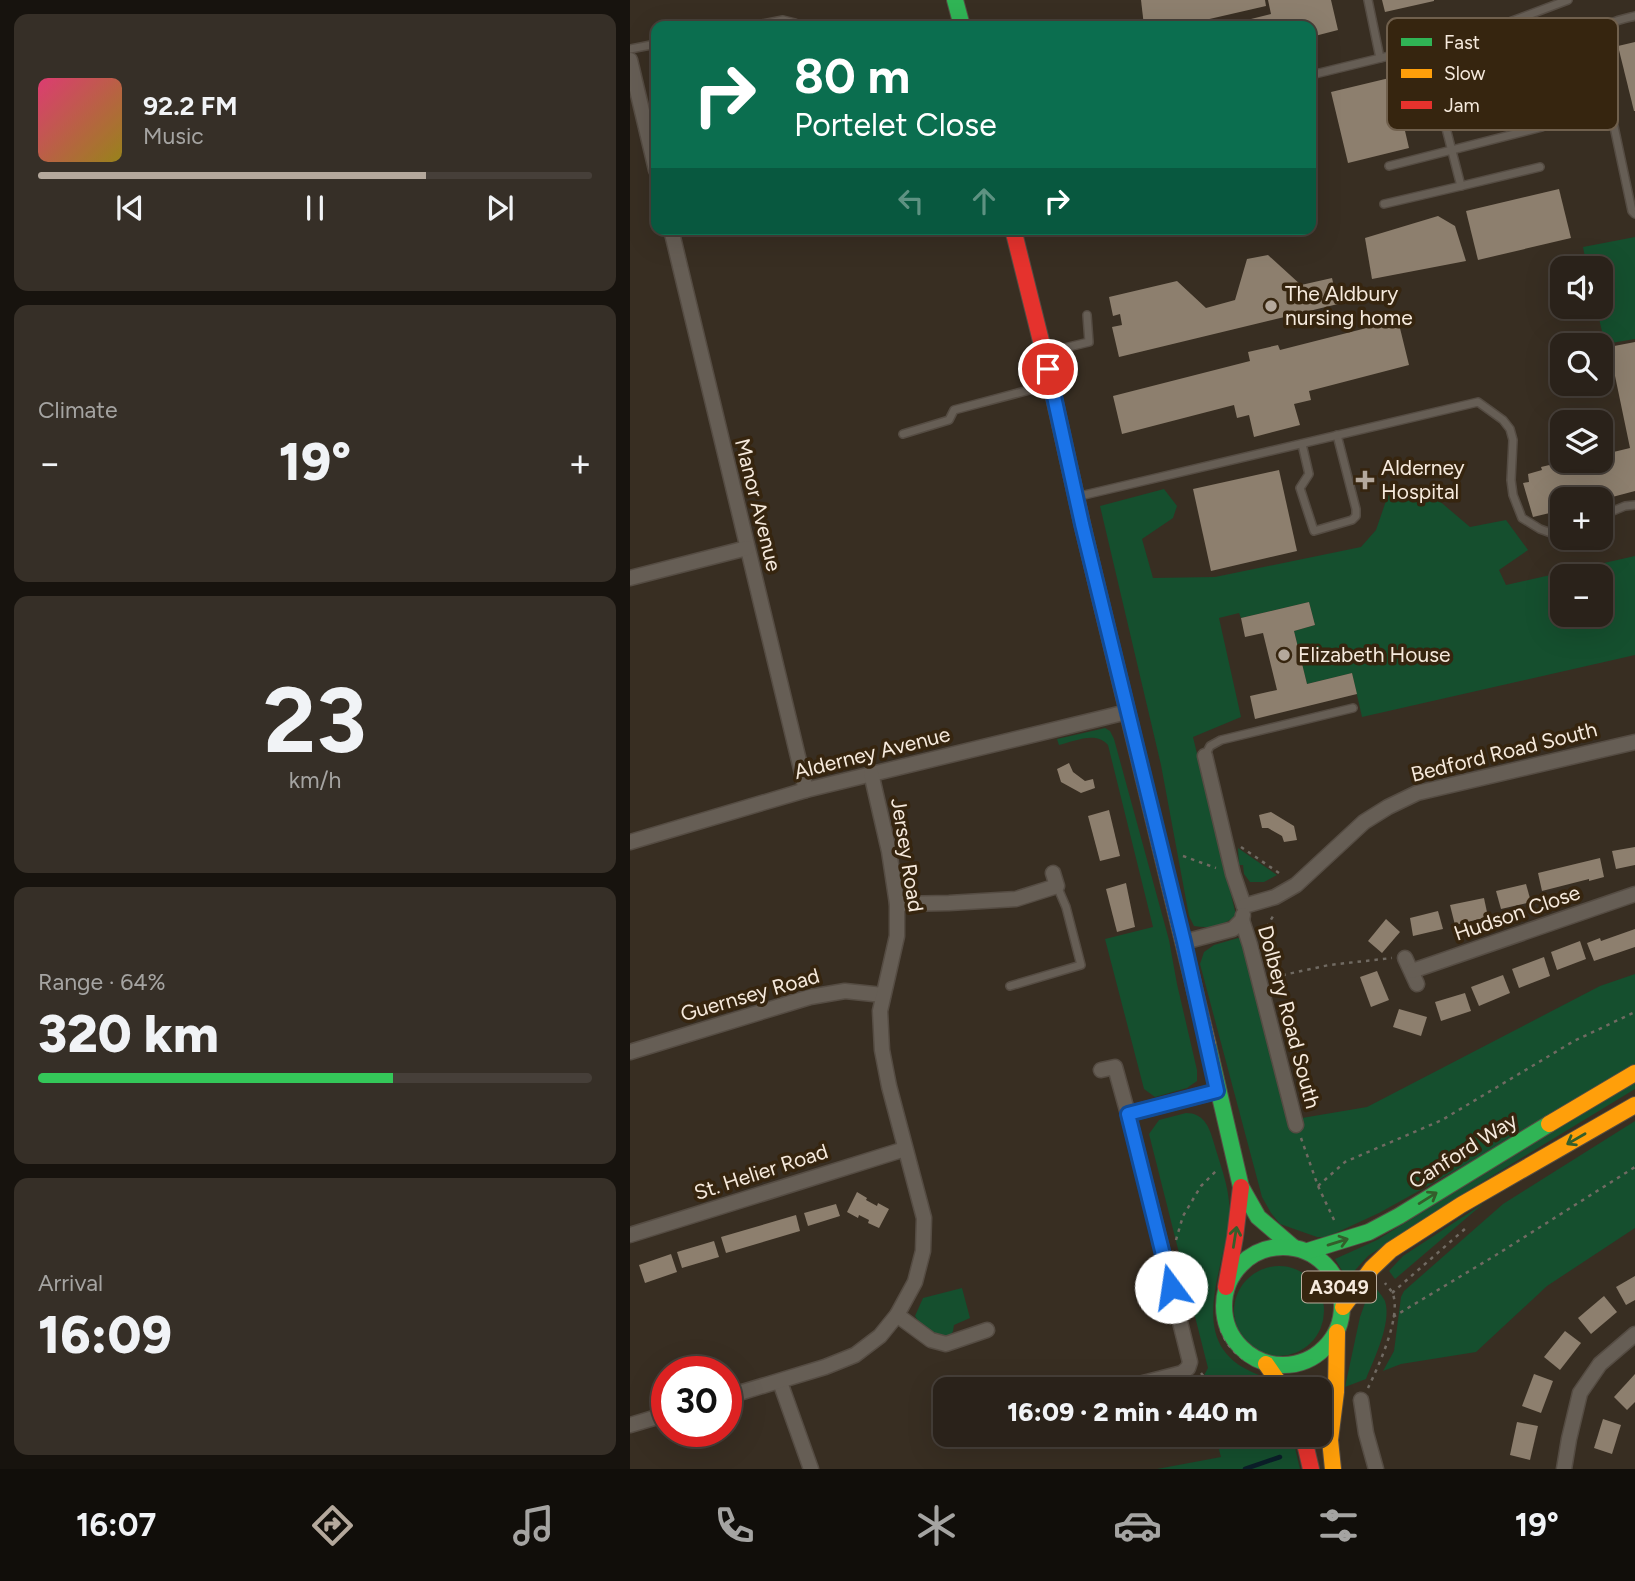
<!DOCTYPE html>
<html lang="en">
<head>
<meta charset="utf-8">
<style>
  :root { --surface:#2a221a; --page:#362f27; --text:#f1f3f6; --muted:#a5a4a2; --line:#463f39; --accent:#b4a89c }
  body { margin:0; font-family:Figtree,sans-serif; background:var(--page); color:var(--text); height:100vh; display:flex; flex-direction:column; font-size:26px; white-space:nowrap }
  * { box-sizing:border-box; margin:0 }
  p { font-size:23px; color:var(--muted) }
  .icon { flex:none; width:38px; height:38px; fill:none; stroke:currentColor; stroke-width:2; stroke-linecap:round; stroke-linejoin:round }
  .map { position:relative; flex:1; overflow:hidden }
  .sheet { display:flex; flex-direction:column; gap:14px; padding:14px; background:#17130e; width:630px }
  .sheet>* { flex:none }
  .hud { position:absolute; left:21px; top:21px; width:665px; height:214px; border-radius:14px; box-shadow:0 7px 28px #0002,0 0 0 2px var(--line); background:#0b6e4f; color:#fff; overflow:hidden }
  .buttons { position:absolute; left:920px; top:256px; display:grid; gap:14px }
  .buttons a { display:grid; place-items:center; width:63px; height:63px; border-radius:14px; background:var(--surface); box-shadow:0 7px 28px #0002,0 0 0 2px var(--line); font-size:35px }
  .speed { position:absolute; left:21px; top:1356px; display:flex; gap:14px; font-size:35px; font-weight:700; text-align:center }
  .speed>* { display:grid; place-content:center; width:91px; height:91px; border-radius:50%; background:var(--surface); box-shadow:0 7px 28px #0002,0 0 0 2px var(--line); line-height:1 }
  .speed .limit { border:10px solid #d22; background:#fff; color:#111 }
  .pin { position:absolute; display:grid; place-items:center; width:60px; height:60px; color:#fff; margin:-30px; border:4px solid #fff; border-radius:50%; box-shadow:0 2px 7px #0007 }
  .me { position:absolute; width:77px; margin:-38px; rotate:346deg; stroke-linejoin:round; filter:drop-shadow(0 0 5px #0008) }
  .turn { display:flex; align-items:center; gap:24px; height:147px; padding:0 28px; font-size:32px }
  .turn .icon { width:91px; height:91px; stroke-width:2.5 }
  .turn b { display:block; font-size:49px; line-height:60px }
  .lanes { display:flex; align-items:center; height:66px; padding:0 28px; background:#0003; justify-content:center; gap:35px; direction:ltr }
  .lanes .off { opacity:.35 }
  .big { font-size:52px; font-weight:800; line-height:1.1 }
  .sheet .widget { flex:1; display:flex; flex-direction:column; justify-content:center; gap:10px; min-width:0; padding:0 24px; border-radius:14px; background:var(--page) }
  .sheet .dial { align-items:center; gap:0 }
  .dial b { font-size:91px; line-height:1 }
  .song { display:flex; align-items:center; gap:21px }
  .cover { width:84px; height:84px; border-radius:10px; background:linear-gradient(135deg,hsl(340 70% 55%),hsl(50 70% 35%)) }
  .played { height:7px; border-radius:4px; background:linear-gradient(90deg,var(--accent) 70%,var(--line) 70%) }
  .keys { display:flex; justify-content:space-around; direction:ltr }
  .heat { display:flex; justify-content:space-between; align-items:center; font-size:38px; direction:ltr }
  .charge { height:10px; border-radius:5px; background:linear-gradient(90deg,#34c759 64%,var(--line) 0) }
  .trip { position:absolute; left:303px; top:1377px; width:399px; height:70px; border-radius:14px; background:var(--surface); box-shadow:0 7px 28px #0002,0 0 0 2px var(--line); font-weight:800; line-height:70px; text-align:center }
  .tabs { display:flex; height:112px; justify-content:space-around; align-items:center; background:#110e0a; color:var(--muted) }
  .tabs .icon { width:49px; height:49px }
  .tabs .on { color:var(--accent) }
  .tabs b { font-size:32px; color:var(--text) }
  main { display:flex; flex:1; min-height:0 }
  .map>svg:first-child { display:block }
  .green { fill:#154f2e; fill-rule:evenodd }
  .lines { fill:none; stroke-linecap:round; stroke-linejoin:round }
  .stream { stroke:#0b1e29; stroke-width:4.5 }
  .building { fill:#8d7f6e }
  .lane-casing { stroke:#554c43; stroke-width:10 }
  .street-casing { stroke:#554c43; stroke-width:17 }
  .fast-casing { stroke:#554c43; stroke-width:18 }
  .slow-casing { stroke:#554c43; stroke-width:18 }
  .jam-casing { stroke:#554c43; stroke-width:18 }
  .path { stroke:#706a62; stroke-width:2.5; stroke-dasharray:3.5 5; stroke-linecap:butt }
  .lane { stroke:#665e55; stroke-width:7 }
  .street { stroke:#665e55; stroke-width:14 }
  .fast { stroke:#30b455; stroke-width:16 }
  .slow { stroke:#ff9f0a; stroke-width:16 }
  .jam { stroke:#e5322d; stroke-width:16 }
  .oneway { stroke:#345e2b }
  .route-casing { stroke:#114b97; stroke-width:18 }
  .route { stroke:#1a73e8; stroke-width:12 }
  .poi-dot { fill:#b4a89c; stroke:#36250f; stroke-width:2.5 }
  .labels { text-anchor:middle; stroke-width:7; stroke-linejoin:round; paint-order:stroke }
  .shield { fill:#36250f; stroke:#bcaf9f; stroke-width:2 }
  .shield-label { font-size:19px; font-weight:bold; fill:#f6eadd }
  .poi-label { font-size:21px; fill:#f6eadd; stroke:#36250f; text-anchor:start }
  .street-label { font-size:21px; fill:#f6eadd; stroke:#36250f }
  .key { fill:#36250f; stroke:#70604d; stroke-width:2 }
  .key-label { font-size:19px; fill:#f6eadd }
</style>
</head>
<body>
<main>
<section class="sheet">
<div class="widget">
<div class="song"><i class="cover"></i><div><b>92.2 FM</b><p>Music</p></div></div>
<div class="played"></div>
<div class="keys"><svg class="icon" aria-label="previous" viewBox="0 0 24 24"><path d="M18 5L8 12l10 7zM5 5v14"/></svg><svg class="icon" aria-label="pause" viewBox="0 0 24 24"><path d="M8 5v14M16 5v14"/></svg><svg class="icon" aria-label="next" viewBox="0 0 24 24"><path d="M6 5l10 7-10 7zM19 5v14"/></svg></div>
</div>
<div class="widget"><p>Climate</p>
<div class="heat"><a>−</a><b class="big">19°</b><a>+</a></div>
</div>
<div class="widget dial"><b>23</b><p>km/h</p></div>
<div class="widget"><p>Range · 64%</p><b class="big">320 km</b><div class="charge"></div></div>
<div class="widget"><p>Arrival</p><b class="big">16:09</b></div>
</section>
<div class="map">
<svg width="1005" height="1469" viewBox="0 0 1005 1469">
  <rect width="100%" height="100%" fill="#382e22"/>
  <!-- green -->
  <g class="green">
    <polygon points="1005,237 1005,339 975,344 966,306 971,306 971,268 957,268 953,247"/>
    <path d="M 534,489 L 547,506 L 543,518 L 512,539 L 523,578 L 585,577 L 731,547 L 746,530 L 758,495 L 800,493 L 840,527 L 876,520 L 898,550 L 869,570 L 876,585 L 1005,556 L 1005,655 L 732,717 L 722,673 L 677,684 L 664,631 L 685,625 L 679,602 L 611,618 L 609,613 L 589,618 L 611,717 L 563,737 L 606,915 C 594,926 580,929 564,926 L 559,916 L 531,765 L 470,506 ZM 933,576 L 971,576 L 971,614 L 933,614 Z"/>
    <path d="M 475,728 L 480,731 L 484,739 L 539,940 L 547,984 L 567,1070 L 567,1081 L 557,1088 L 525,1097 L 514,1089 L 475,939 L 523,927 L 478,745 C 465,731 446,741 429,745 L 427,739 Z"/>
    <polygon points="608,848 647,875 634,882 620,882 614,874 613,865 609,865"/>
    <polygon points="608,938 613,940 660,1130 674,1126 672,1118 737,1107 970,986 1005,974 1005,1071 749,1213 697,1237 687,1237 650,1224 641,1213 632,1197 570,964 574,952 584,945"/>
    <polygon points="1005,1081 1005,1089 826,1198 738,1256 717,1279 705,1259 747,1240"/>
    <path d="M 556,1113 C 573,1113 579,1126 583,1140 C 590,1165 602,1192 599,1219 C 593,1276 552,1349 632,1376 L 640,1389 L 573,1389 L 571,1381 L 578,1368 L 519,1134 L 529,1120 Z"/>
    <polygon points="1005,1121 1005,1228 917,1286 846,1352 771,1364 753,1371 764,1351 771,1297 774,1291 873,1204"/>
    <polygon points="854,1203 765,1279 759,1271 773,1256"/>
    <circle cx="649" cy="1311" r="45"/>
    <path d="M 745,1287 C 748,1291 753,1297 755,1301 C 762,1323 744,1359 736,1379 L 715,1387 L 730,1317 L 735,1303 Z"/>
    <path d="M 332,1288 L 340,1318 L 324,1325 L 323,1331 L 320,1337 C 305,1338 292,1328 285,1316 L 293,1298 Z"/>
    <polygon points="585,1435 662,1435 670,1469 527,1469 591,1457"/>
  </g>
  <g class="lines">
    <!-- stream -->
    <polyline class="stream" points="615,1469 650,1457"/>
  </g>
  <!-- building -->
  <g class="building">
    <polygon points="511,0 635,0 636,6 549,26 514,26"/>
    <polygon points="638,0 701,0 708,30 681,37 681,26 593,26 641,14"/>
    <polygon points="752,0 804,0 804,1 755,12"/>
    <polygon points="1005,42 1005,111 1004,111 988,46"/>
    <polygon points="776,74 785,115 772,118 779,148 718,163 701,92"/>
    <polygon points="929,189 941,238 848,260 836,211"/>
    <polygon points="808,216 825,226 836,261 742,279 735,238"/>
    <polygon points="638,255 671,285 702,278 708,304 489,357 482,327 492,325 490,314 483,316 479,297 547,281 576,308 605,300 617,259"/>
    <polygon points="768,320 779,365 679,391 681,400 664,404 670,425 624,437 619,415 607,418 604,405 492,434 483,396 620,361 618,352 648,345 650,350"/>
    <polygon points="1005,342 1005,491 971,500 933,499 933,517 930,518 928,511 903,517 893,483 899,482 898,474 912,470 911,467 932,462 932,465 951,460 971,460 971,455 1000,448 979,347"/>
    <polygon points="649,470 667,551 581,571 563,489"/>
    <polygon points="679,602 685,625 664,631 677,684 722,673 727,694 625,719 620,696 647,690 633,633 615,637 611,618"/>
    <polygon points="439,763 443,772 455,781 463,779 465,788 451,793 431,782 427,769"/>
    <polygon points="479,810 490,856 470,861 458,816"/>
    <polygon points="641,812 664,826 667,840 654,842 652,836 638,828 632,828 629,815"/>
    <polygon points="1005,847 1005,865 986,869 982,851"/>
    <polygon points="970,858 974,877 959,881 959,879 912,891 908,873"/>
    <polygon points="496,883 505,927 487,932 476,889"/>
    <polygon points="896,884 901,902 871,909 866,891"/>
    <polygon points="854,898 858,917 825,925 820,905"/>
    <polygon points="808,911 813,929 783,936 780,918"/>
    <polygon points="756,919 770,932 752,953 738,941"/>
    <polygon points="1005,929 1005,947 964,961 957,943 970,938 971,941"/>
    <polygon points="950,941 956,959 927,970 921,952"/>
    <polygon points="914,957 920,976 889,988 882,969"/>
    <polygon points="747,971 759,1000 741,1007 730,977"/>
    <polygon points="873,975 880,993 849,1006 841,987"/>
    <polygon points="835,993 841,1011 811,1021 805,1002"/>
    <polygon points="769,1009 797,1017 791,1036 763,1027"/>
    <polygon points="227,1192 237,1198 236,1200 247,1206 248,1203 259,1209 249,1228 238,1223 239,1220 229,1215 228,1218 217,1212"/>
    <polygon points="206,1204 210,1216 178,1226 174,1213"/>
    <polygon points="166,1215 170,1231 96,1253 91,1237"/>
    <polygon points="84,1241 89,1257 52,1268 47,1252"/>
    <polygon points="41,1254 47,1272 15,1283 9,1265"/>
    <polygon points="1005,1276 1005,1300 996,1305 986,1287"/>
    <polygon points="974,1296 987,1312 961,1334 948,1318"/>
    <polygon points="935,1331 951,1343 930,1370 914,1357"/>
    <polygon points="904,1374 923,1381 911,1413 892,1406"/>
    <polygon points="1005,1374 1005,1402 997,1410 984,1397"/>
    <polygon points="973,1419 991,1425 982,1454 964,1448"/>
    <polygon points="887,1422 908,1426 900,1460 880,1455"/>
  </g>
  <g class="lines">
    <defs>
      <g id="lane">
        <polyline points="738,0 750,58"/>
        <path d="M 1005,16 C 989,20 975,22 965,37 L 1002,211 L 1005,214"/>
        <polyline points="122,26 153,20 165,23 168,26"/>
        <polyline points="795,47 831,186 910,167"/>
        <polyline points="0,49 26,44"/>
        <polyline points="681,75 804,45 877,23 938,0"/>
        <polyline points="759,166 912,127"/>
        <polyline points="754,204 831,186"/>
        <polyline points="418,352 459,342 457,315"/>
        <polyline points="273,434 319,420 324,410 418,385"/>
        <polyline points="672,444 679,474 670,488 684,531 722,520 726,516 726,509 707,435"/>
        <polyline points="450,496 848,402 873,420 880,429 883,440 881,480 883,495 892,518 910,529 921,533 933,531"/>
        <polyline points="971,516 995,506 1005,505"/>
        <polyline points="575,756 580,746 591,740 723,708"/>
        <polyline points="380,986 451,965 436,907 427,886"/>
      </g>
      <g id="street">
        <polyline points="0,60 26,170"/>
        <polyline points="41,229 176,790"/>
        <polyline points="0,578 117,548"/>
        <polyline points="575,756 603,874 614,906"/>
        <polyline points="0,842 176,790 497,712"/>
        <polyline points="267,904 319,903 386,899 427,886 423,873"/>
        <polyline points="614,906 645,897 666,885 734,822 758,807 787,793 1005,742"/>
        <polyline points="612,920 620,945 666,1125"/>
        <polyline points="554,942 603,929 612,920 613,915"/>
        <polyline points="775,958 787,984"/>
        <polyline points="782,971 1005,894"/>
        <polyline points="0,1052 180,997 215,991 253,995"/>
        <polyline points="471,1070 485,1067 498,1114"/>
        <polyline points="0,1235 275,1149"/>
        <polyline points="267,1315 301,1340 316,1344 357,1330"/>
        <polyline points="150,1382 181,1469"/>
        <polyline points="453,1385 454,1390"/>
        <polyline points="486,1390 552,1373 558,1368 560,1362 498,1114 587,1091"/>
        <polyline points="96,1397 195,1367 225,1355 250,1336 267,1315 285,1282 293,1251 294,1218 259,1086 252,1050 250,1011 267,936 267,904 259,851 241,773"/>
        <polyline points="731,1400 736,1433 746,1469"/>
        <polyline points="0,1425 37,1414"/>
        <polyline points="934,1469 939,1439 950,1393 970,1364 1005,1334"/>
      </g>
      <g id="fast">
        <polyline points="325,0 332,26"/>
        <polyline points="578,1045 611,1187 628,1217 663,1247"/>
        <circle cx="653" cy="1306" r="59"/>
        <polyline points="678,1251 739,1232 769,1216 919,1124"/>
      </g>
      <g id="slow">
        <polyline points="454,532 578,1045"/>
        <polyline points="919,1124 1005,1073"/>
        <polyline points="713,1307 742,1268 761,1250 831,1205 1005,1105"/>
        <polyline points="636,1364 654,1390"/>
        <polyline points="703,1469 700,1440 706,1392 707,1332"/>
      </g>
      <g id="jam">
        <polyline points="383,229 414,353 454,532"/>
        <polyline points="596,1287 605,1237 611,1187"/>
        <polyline points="673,1435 681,1469"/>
      </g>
    </defs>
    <!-- lane casing -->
    <use href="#lane" class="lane-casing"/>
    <!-- street casing -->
    <use href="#street" class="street-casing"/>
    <!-- fast casing -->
    <use href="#fast" class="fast-casing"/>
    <!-- slow casing -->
    <use href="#slow" class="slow-casing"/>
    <!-- jam casing -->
    <use href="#jam" class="jam-casing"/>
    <!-- path -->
    <g class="path">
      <polyline points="611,847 652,875"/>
      <polyline points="553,856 586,868"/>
      <polyline points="632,934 645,913"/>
      <polyline points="644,977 699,965 762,958"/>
      <polyline points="671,1138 688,1186 705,1222"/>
      <polyline points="688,1186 715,1162 812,1120 944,1041 1005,1012"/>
      <polyline points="546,1240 553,1216 571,1186 588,1169"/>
      <polyline points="762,1293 836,1228"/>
      <path d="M 588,1304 C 588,1331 594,1346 616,1361"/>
      <polyline points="763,1317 866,1255 1005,1167"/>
      <polyline points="571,1373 584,1390"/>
      <path d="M 738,1388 C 748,1367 773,1314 762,1292 C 760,1289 757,1286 755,1283"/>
      <polyline points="636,1435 653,1447"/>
    </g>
    <!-- lane -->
    <use href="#lane" class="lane"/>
    <!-- street -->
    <use href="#street" class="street"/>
    <!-- fast -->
    <use href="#fast" class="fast"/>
    <!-- slow -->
    <use href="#slow" class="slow"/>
    <!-- jam -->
    <use href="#jam" class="jam"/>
  </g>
  <!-- one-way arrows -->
  <defs><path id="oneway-shaft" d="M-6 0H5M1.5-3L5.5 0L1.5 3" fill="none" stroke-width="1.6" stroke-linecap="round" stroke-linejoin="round" transform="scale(1.75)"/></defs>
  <g class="oneway">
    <use href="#oneway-shaft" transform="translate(946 1139) rotate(150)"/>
    <use href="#oneway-shaft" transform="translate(798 1198) rotate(-32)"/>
    <use href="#oneway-shaft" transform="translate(605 1237) rotate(-81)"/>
    <use href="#oneway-shaft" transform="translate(708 1242) rotate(-17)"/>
  </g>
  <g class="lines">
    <defs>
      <polyline id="route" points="418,369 452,524 554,942 587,1091 498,1114 541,1287"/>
    </defs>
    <!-- route casing -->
    <use href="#route" class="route-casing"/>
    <!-- route -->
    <use href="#route" class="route"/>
  </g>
  <!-- markers -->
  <g class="poi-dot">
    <circle cx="641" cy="306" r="7"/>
    <path d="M731.5 469.5h7v7h7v7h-7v7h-7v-7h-7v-7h7z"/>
    <circle cx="654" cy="655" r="7"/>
  </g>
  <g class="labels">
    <!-- shield labels -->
    <rect class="shield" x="672" y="1271.5" width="74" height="31" rx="5"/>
    <g class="shield-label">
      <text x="709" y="1294">A3049</text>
    </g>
    <!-- poi labels -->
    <g class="poi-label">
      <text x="655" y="301">The Aldbury<tspan x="655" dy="24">nursing home</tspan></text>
      <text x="751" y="475">Alderney<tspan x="751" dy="24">Hospital</tspan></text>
      <text x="668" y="662">Elizabeth House</text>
    </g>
    <!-- street labels -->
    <g class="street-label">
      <text transform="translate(128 505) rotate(76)" y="7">Manor Avenue</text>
      <text transform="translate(874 752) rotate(-14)" y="7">Bedford Road South</text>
      <text transform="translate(242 753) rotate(-14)" y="7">Alderney Avenue</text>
      <text transform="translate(277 855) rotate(81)" y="7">Jersey Road</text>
      <text transform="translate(887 913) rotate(-19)" y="7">Hudson Close</text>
      <text transform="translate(120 995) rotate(-16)" y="7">Guernsey Road</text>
      <text transform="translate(659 1017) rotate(75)" y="7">Dolbery Road South</text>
      <text transform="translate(833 1151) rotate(-32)" y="7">Canford Way</text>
      <text transform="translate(131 1172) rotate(-18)" y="7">St. Helier Road</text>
    </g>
  </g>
  <!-- legend -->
  <rect x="757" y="18" width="231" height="112" rx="10" class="key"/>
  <rect x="771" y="38" width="31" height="8" fill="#30b455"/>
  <rect x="771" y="69" width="31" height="9" fill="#ff9f0a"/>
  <rect x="771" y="101" width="31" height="8" fill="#e5322d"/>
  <g class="key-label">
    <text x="814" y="49">Fast</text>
    <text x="814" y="80">Slow</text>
    <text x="814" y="112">Jam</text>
  </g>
</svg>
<div class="buttons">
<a><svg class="icon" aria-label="sound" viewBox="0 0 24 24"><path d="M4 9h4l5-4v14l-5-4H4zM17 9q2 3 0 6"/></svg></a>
<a><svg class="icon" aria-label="search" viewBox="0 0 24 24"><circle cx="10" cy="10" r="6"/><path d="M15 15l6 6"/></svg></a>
<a><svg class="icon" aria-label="layers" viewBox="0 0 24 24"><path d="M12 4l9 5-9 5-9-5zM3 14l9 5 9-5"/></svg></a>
<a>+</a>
<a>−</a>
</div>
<div class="speed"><div class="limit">30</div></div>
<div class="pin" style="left:418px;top:369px;background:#d93025"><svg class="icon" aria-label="arrive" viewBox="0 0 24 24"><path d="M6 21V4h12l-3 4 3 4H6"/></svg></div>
<svg class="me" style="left:541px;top:1287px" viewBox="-20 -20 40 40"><circle r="19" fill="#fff"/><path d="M0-13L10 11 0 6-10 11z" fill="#1a73e8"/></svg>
<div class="trip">16:09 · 2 min · 440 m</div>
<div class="hud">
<div class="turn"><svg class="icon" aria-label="right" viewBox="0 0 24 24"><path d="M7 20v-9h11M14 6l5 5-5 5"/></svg><div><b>80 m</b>Portelet Close</div></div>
<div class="lanes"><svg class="icon off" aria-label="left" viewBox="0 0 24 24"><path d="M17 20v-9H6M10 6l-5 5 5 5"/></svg><svg class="icon off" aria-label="ahead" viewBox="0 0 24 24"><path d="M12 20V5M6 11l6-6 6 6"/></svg><svg class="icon" aria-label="right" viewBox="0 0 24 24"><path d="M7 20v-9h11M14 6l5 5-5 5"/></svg></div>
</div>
</div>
</main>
<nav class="tabs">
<b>16:07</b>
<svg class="icon on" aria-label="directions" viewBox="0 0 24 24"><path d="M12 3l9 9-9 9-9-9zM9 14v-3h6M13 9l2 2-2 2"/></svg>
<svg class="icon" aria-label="music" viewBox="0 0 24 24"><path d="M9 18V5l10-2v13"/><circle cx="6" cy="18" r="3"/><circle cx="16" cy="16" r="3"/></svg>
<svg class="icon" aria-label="phone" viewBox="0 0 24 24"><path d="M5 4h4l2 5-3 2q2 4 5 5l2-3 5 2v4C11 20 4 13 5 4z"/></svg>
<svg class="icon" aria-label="climate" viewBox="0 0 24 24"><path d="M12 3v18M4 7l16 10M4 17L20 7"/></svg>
<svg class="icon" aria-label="car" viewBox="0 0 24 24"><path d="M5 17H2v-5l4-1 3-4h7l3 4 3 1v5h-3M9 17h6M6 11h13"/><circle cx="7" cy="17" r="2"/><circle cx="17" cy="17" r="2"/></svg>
<svg class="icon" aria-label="filters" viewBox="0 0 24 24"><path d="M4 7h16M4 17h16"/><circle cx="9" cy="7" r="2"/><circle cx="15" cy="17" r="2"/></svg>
<b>19°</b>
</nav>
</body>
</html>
